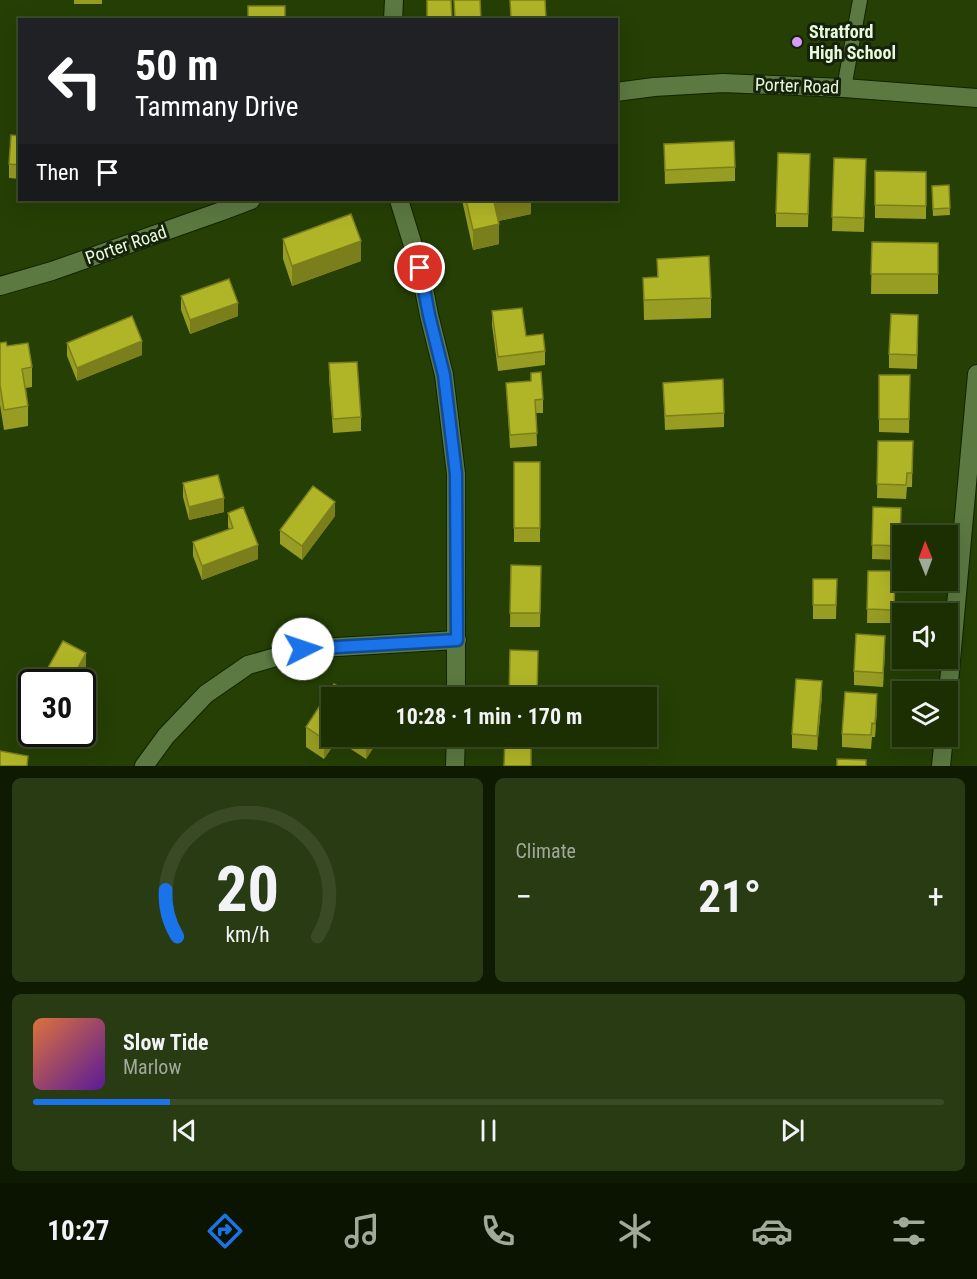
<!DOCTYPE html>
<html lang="en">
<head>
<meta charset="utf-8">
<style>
  :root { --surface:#1c2f03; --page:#293b12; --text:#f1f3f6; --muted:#a0a99a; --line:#3a4a25; --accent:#1a73e8 }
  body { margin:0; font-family:"Roboto Condensed",sans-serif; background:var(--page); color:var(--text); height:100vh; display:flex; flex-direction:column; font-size:22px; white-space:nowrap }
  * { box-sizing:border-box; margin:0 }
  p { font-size:20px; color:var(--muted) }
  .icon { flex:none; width:33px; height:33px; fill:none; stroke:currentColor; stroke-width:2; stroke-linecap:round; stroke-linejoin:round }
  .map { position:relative; height:766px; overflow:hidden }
  .side { display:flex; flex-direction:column; gap:12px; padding:12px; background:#0f1a02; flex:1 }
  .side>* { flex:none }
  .hud { position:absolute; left:18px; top:18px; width:600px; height:183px; border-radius:0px; box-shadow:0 6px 24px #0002,0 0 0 2px var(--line); background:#202124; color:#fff; overflow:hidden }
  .needle { width:39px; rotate:359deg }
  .fabs { position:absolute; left:892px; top:525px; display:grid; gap:12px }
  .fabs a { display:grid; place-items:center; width:66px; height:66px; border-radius:0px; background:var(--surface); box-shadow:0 6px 24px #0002,0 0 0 2px var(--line); font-size:30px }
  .speed { position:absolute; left:18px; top:669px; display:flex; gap:12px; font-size:30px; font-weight:700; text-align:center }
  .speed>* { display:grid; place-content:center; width:78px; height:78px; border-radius:50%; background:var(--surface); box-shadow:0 6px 24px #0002,0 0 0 2px var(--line); line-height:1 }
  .speed .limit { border:3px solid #111; border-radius:9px; background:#fff; color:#111 }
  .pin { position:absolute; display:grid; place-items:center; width:51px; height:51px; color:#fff; margin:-26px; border:3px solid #fff; border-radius:50%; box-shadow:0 2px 6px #0007 }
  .me { position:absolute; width:66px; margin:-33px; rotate:86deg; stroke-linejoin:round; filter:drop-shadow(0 0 4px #0008) }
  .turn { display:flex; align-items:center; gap:21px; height:126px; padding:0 18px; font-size:27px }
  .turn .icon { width:78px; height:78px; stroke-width:2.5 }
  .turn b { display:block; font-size:42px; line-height:51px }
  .then { display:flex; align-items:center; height:57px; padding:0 18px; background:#0003; gap:12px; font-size:22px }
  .big { font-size:45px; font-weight:700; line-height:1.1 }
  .side .tile { flex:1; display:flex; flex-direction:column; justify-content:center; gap:9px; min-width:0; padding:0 21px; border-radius:9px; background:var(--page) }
  .side .dial { align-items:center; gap:0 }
  .dial svg { height:156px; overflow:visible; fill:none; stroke:var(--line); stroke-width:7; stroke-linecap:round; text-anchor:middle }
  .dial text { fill:var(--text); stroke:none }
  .song { display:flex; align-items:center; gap:18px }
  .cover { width:72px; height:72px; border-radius:9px; background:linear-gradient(135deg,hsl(20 70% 55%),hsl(270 70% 35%)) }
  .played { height:6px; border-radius:3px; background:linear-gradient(90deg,var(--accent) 15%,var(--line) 15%) }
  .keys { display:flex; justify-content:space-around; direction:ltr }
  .heat { display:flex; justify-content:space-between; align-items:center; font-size:33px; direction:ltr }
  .side .tiles { flex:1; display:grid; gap:12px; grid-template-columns:1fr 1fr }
  .tile:last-child { grid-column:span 2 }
  .trip { position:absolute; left:321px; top:687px; width:336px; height:60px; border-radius:0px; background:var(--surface); box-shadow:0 6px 24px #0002,0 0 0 2px var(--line); font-weight:700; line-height:60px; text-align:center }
  .menu { display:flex; height:96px; justify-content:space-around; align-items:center; background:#0b1301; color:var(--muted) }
  .menu .icon { width:42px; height:42px }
  .menu .on { color:var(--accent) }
  .menu b { font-size:27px; color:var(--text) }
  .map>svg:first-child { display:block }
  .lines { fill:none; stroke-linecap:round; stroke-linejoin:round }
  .lane-casing { stroke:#112400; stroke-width:16 }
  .street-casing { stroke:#112400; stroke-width:20 }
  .secondary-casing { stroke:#112400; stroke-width:20 }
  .lane { stroke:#5c7941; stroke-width:14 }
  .street { stroke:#5c7941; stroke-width:18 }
  .secondary { stroke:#5c7941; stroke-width:18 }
  .wall { fill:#979c22 }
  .shaded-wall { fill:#7b7f1b }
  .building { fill:#b0b527; stroke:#7b7f1b; stroke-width:1.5 }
  .route-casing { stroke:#114b97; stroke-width:15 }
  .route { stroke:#1a73e8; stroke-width:10 }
  .poi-dot { fill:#d59bfa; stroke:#16220b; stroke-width:2 }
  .labels { text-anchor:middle; stroke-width:6; stroke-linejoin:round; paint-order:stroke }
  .poi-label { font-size:18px; font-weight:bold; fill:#e8fadb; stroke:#16220b; text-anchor:start }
  .street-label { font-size:18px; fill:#e8fadb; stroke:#16220b }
</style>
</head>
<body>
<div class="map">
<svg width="977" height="766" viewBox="0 0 977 766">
  <rect width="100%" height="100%" fill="#253f04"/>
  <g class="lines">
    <defs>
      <polyline id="lane" points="844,88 860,0"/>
      <g id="street">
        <polyline points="393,20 394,0"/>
        <polyline points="399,200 420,268 429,315 444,375 456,474 456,698"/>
        <polyline points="948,693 977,374"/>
        <polyline points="144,766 166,736 206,694 248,665 303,649 457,640"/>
        <polyline points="455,766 456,736"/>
        <polyline points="941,766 944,736"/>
      </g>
      <g id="secondary">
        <polyline points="616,92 654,87 723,83 844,88 977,98"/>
        <polyline points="0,286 52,271 222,211 251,200"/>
      </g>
    </defs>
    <!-- lane casing -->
    <use href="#lane" class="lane-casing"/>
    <!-- street casing -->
    <use href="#street" class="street-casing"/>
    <!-- secondary casing -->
    <use href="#secondary" class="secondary-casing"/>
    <!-- lane -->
    <use href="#lane" class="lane"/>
    <!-- street -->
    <use href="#street" class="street"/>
    <!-- secondary -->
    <use href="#secondary" class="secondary"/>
  </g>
  <!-- wall -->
  <g class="wall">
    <rect x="74" y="0" width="28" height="4"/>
    <polygon points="510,0 546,18 546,20 511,20"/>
    <polygon points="20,136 20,179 9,178 9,164"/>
    <polygon points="664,144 735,167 735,181 665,184"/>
    <polygon points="810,154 808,227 776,227 776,213"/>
    <polygon points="834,158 866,172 864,232 832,231"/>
    <polygon points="875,171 926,172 926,219 875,218"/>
    <polygon points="949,185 950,215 933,216 932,186"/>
    <polygon points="462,200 531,200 531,214 498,221 499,244 473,250"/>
    <polygon points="283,239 361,261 292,286 283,259"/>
    <polygon points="872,242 938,243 938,294 871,294"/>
    <polygon points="657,259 711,298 711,318 644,320 643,278 657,277"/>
    <polygon points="181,296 238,316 190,334 181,310"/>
    <polygon points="492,311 545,351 545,365 498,371 492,325"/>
    <polygon points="918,328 917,369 889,368 889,354"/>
    <polygon points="0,343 7,346 32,367 32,387 26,388 28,406 28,426 4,430 0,405"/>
    <polygon points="67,343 142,355 77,381 67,356"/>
    <polygon points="329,363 361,417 361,431 333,433 329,377"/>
    <polygon points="910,375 909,433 879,432 879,419"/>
    <polygon points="531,381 543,399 543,413 536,413 537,446 510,448 506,383"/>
    <polygon points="663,383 724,413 724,427 665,430"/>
    <polygon points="878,441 913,441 912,487 907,487 906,499 877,498"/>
    <rect x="514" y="462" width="26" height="80"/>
    <polygon points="183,483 224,512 189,520 183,497"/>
    <polygon points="873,507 901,508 900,560 872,559"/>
    <polygon points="228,513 258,559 202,580 193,556 193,542 229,529 228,527"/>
    <polygon points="335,516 302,560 280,544 280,530"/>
    <polygon points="511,565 541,566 540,627 510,627"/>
    <polygon points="868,571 895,571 894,623 867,623"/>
    <polygon points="813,579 837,579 836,619 813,619"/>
    <polygon points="885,649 883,687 854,685 854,671"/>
    <polygon points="822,695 817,750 792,748 792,734"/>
    <polygon points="32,698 32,722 28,719 28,706"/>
    <polygon points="332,698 332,736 381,736 366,759 337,740 324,759 306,747 306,727"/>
    <polygon points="877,708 875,737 872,737 871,749 842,747 842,734"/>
  </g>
  <!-- shaded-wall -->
  <g class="shaded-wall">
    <polygon points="505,200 531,200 531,214 494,222 494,202"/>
    <polygon points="499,224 499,244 473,250 473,230"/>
    <polygon points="361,241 361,261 292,286 292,266"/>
    <polygon points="238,303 238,316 190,334 190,320"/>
    <polygon points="142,341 142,355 77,381 77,368"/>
    <polygon points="224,498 224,512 189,520 189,507"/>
    <polygon points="335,502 335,516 302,560 302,546"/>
    <polygon points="258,545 258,559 202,580 202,566"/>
    <polygon points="885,636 885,649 883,687 883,673"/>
    <polygon points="86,653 86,667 78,682 70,682"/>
    <polygon points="822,681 822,695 817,750 817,736"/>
    <polygon points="877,694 877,708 875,737 875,724"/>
    <polygon points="332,727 332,736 337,736 337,740 324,759 324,739"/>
    <polygon points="368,736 381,736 366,759 366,739"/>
  </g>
  <!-- building -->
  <g class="building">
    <polygon points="427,0 451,0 452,20 427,20"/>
    <polygon points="454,0 480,0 481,20 455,20"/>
    <polygon points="510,0 545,0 546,18 511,19"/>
    <rect x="248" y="6" width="37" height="14"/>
    <polygon points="11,135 20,136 20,165 9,164"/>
    <polygon points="734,141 735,167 665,170 664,144"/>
    <polygon points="778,153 810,154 808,214 776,213"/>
    <polygon points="834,158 866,159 864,218 832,217"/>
    <polygon points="875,171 926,172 926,206 875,205"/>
    <polygon points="949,185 950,208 933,209 932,186"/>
    <polygon points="466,200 505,200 494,202 499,224 473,230"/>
    <polygon points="351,214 361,241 292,266 283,239"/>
    <polygon points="872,242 938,243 938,274 871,274"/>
    <polygon points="709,256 711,298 644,300 643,278 658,277 657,259"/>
    <polygon points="229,279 238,303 190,320 181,296"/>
    <polygon points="522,308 526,336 543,334 545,351 498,357 492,311"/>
    <polygon points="891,314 918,315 917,355 889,354"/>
    <polygon points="132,316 142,341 77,368 67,343"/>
    <polygon points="6,342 7,346 28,343 32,367 22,369 28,406 4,410 0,385 0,343"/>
    <polygon points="357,362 361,417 333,419 329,363"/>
    <polygon points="541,372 543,399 535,400 537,433 510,435 506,383 531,381 531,373"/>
    <polygon points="879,375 910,375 909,419 879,419"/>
    <polygon points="723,379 724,413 665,416 663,383"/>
    <polygon points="878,441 913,441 912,473 907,473 906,485 877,484"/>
    <rect x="514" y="462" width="26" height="66"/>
    <polygon points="218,475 224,498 189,507 183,483"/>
    <polygon points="313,486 335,502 302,546 280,530"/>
    <polygon points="243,507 258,545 202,566 193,542 233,528 228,513"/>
    <polygon points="873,507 901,508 900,546 872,545"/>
    <polygon points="511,565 541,566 540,613 510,613"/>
    <polygon points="868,571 895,571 894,610 867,609"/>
    <polygon points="813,579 837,579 836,605 813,605"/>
    <polygon points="856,634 885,636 883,673 854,671"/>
    <polygon points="63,641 86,653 70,682 40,682"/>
    <polygon points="510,650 538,651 537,698 509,698"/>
    <polygon points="796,679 822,681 817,736 792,734"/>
    <polygon points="334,684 356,698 332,698 332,727 324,739 306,727"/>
    <polygon points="845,692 877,694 875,724 872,723 871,735 842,734"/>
    <polygon points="32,698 32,708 28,706"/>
    <polygon points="505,736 531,736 531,766 504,766"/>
    <polygon points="0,751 28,756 27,766 0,766"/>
    <polygon points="837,759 866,760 866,766 837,766"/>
  </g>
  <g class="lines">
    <defs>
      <polyline id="route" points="303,649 457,640 456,474 444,375 429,315 420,268"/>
    </defs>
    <!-- route casing -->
    <use href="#route" class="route-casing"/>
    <!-- route -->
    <use href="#route" class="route"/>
  </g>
  <!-- markers -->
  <circle class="poi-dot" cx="797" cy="42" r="6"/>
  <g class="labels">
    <!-- poi labels -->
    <g class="poi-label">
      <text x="809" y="38">Stratford<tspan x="809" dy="21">High School</tspan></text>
    </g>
    <!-- street labels -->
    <g class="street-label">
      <text transform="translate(797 86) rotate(2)" y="6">Porter Road</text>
      <text transform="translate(126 245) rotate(-19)" y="6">Porter Road</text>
    </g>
  </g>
</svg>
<div class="fabs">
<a><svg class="needle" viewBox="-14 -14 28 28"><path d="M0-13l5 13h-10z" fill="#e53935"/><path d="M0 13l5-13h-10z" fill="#a0a99a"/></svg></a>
<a><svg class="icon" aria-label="sound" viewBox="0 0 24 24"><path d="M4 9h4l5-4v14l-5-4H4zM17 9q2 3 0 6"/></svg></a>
<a><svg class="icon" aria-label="layers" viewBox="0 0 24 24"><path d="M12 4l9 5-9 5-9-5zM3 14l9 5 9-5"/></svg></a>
</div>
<div class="speed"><div class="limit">30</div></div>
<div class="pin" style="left:420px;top:268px;background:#d93025"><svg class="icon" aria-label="arrive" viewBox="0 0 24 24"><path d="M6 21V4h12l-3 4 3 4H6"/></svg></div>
<svg class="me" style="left:303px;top:649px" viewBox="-20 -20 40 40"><circle r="19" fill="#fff"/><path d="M0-13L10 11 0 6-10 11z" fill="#1a73e8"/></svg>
<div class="trip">10:28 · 1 min · 170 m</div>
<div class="hud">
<div class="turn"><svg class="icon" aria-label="left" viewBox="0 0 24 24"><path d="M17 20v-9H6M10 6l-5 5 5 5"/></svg><div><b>50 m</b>Tammany Drive</div></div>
<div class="then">Then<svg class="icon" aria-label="arrive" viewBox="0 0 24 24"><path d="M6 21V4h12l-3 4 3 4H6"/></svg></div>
</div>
</div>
<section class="side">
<div class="tiles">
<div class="tile dial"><svg viewBox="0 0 100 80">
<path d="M14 69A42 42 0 1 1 86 69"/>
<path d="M14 69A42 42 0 0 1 8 45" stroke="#1a73e8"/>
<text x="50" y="56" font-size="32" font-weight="700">20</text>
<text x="50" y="72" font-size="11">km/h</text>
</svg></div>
<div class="tile"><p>Climate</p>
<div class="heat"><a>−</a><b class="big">21°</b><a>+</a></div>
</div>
<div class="tile">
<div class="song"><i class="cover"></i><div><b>Slow Tide</b><p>Marlow</p></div></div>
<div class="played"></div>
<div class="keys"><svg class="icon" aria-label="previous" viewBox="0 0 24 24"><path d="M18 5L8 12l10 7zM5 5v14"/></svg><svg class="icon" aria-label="pause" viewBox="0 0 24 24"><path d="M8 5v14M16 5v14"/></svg><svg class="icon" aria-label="next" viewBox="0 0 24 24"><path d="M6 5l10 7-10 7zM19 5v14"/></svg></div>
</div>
</div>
</section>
<nav class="menu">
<b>10:27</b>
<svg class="icon on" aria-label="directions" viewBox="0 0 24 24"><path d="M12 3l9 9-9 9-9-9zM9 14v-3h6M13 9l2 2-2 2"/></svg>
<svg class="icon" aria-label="music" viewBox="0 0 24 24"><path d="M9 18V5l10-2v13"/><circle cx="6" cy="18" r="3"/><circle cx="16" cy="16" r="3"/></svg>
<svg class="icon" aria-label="phone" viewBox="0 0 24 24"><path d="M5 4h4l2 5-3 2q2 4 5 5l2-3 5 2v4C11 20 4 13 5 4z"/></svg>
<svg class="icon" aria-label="climate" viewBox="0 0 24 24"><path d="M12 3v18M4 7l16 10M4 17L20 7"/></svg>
<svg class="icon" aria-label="car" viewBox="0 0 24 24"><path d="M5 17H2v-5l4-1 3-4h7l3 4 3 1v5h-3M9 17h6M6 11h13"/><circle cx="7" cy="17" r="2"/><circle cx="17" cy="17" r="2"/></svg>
<svg class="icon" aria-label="filters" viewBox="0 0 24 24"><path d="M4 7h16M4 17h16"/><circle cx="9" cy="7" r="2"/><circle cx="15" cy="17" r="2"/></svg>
</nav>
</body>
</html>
